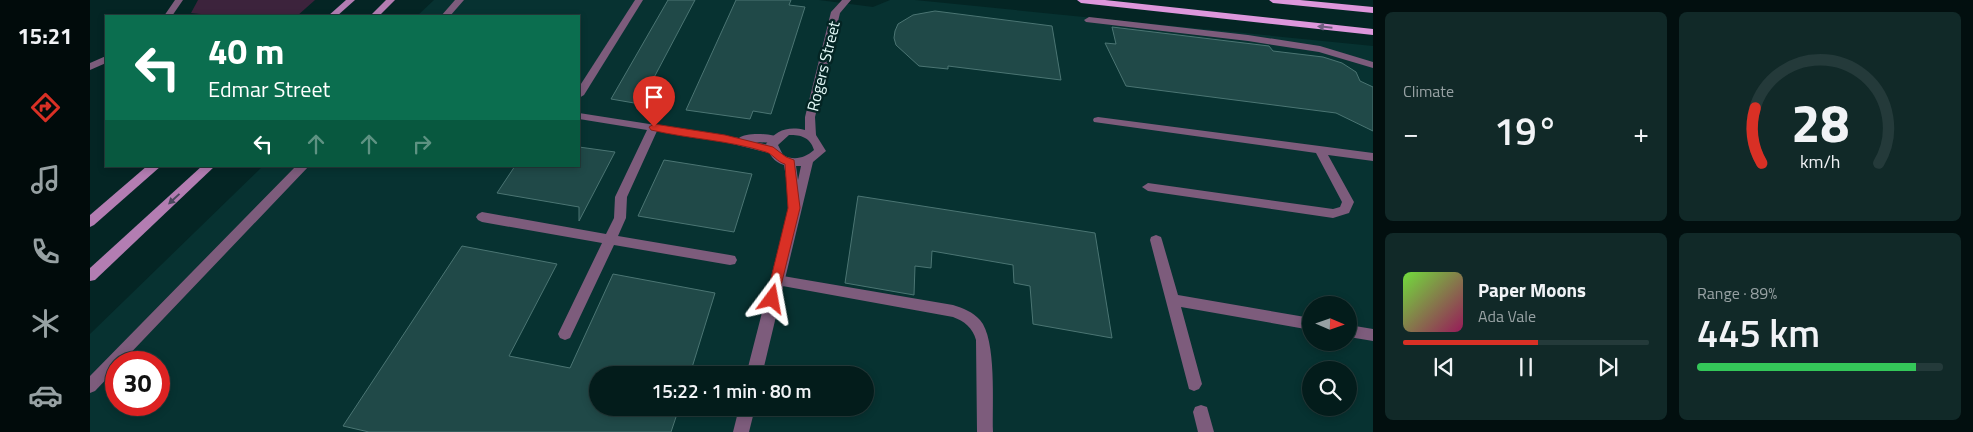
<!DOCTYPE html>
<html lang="en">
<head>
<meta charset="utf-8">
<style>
  :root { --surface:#031c1b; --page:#112928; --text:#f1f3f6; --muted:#97a1a3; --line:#243a3a; --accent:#d93025 }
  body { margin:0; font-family:"Titillium Web",sans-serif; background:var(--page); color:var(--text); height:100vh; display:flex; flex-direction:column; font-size:19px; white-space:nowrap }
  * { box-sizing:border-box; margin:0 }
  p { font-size:16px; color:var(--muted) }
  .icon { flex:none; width:28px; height:28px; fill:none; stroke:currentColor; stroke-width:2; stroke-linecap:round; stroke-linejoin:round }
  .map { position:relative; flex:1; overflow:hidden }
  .sheet { display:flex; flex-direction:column; gap:12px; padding:12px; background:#020f0f; width:600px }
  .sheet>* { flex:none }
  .top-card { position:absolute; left:15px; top:15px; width:475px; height:152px; border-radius:0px; box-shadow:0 2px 8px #0003,0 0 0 1px var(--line); background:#0b6e4f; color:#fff; overflow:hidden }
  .needle { width:32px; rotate:92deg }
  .buttons { position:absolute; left:1212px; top:296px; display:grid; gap:10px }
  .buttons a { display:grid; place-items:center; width:55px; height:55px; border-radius:50%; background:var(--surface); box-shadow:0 2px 8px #0003,0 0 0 1px var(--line); font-size:25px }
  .speed { position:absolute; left:15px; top:351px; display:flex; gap:10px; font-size:25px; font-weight:700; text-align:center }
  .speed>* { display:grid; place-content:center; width:65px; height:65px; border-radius:50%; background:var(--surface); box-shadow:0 2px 8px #0003,0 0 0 1px var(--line); line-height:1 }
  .speed .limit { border:8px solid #d22; background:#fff; color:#111 }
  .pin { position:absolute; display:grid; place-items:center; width:42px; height:42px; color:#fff; margin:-51px -21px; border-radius:50% 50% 50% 0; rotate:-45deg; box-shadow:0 0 5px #0007 }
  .pin .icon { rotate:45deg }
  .me { position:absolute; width:55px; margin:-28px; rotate:13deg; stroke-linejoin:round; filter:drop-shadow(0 0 4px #0008) }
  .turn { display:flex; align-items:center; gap:18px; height:105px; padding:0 20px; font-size:22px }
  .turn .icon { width:65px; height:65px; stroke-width:2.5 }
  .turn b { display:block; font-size:35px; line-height:42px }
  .lanes { display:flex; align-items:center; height:48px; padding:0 20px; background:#0003; justify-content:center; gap:25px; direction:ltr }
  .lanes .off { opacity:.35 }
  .big { font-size:38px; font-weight:600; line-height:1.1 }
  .sheet .tile { flex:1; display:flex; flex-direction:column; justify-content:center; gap:8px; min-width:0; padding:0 18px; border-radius:8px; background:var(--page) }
  .sheet .dial { align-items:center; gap:0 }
  .dial svg { height:130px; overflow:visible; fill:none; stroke:var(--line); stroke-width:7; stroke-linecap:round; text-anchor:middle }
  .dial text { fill:var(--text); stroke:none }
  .song { display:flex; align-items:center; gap:15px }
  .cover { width:60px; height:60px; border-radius:8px; background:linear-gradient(135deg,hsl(100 70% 55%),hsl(330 70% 35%)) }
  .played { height:5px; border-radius:2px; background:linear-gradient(90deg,var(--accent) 55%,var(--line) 55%) }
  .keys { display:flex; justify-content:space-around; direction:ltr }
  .heat { display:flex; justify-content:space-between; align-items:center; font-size:28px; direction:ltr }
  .charge { height:8px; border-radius:4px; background:linear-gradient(90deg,#34c759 89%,var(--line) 0) }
  .sheet .tiles { flex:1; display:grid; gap:12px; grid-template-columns:repeat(2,1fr) }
  .trip { position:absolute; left:499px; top:366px; width:285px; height:50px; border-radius:25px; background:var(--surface); box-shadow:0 2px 8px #0003,0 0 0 1px var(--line); font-weight:600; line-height:50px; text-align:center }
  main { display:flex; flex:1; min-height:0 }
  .tabs { display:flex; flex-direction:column; width:90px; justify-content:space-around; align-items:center; background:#010b0b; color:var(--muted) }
  .tabs .icon { width:35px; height:35px }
  .tabs .selected { color:var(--accent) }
  .tabs b { font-size:22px; color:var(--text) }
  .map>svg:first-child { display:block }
  .built { fill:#073231; fill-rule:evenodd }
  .green { fill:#3c233c }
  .building { fill:#204948; stroke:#4b7573 }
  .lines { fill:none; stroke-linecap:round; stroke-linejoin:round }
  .lane { fill:#7d5c7c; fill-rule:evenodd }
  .street { fill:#7d5c7c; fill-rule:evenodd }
  .secondary { fill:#b37db2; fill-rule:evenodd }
  .primary { fill:#dd97dc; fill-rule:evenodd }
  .oneway { fill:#705e80 }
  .oneway2 { fill:#4a485d }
  .route { fill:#d93025; stroke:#8d1f18 }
  .labels { text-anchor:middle; stroke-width:5; stroke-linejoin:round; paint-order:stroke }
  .far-street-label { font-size:16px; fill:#e4faf9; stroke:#042524 }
</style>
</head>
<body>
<main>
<nav class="tabs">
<b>15:21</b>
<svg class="icon selected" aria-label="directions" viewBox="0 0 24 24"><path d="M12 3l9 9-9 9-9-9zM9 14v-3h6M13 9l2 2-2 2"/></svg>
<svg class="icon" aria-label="music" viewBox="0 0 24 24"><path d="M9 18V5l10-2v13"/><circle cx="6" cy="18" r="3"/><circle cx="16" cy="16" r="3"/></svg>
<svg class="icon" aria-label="phone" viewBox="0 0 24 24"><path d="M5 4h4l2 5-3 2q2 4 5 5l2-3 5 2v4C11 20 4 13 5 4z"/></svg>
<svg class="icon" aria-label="climate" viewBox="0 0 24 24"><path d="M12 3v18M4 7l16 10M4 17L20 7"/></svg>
<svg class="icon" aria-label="car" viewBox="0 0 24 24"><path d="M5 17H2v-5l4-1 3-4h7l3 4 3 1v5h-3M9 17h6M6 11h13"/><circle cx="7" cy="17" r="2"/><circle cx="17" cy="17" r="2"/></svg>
</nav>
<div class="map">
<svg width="1283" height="432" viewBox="0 0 1283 432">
  <rect width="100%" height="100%" fill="#042524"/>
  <!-- built -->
  <path class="built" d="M 344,0 L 729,0 L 783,7 L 800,0 L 825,0 L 1283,46 L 1283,432 L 0,432 L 0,334 L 173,166 L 489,166 L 489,16 L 327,16 ZM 1221,305 L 1259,305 L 1259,342 L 1221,342 ZM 26,362 L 69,362 L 69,405 L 26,405 ZM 1221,370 L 1259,370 L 1259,408 L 1221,408 ZM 508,375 L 775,375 L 775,408 L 508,408 Z"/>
  <!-- green -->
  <polygon class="green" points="108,0 225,0 207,16 129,16 101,13"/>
  <!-- building -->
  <g class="building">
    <polygon points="578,0 605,0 550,104 521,99"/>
    <polygon points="646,0 701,0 699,5 715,7 681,114 663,111 660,119 596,110"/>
    <polygon points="845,11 962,26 971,80 858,66 858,69 829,66 806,45 804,38 805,31 808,24 823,15"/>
    <polygon points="1022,27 1179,46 1183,51 1233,57 1252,63 1266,72 1270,81 1283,87 1283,131 1246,113 1036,86 1015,43 1026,44"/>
    <polygon points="489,147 525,152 489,221 489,207 407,193 425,166 489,166"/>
    <polygon points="574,160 662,174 644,232 548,216"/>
    <polygon points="768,196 1005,233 1022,338 943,324 940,286 924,283 923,265 842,251 841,268 825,266 824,295 755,283"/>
    <polygon points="372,246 467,264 419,356 480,368 523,274 625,293 600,374 508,375 508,408 589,408 581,432 279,432 253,426"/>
  </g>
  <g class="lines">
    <!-- lane -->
    <g class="lane">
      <polygon points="365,0 374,0 360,16 351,16"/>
      <polygon points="545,0 553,0 494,95 489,98 489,87"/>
      <polygon points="999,17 1158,35 1230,46 1283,62 1283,68 1229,52 1158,41 996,22 994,20"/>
      <path d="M 489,113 L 649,138 C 656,132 684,133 691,139 L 685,143 L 665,142 L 687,147 L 689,150 L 687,153 L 683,154 L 635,142 L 567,131 L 537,197 L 536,218 L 528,236 L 640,255 L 645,256 L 647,260 L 645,264 L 640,265 L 524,245 L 480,338 L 475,340 L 470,338 L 468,334 L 512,243 L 392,222 L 388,220 L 386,217 L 388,214 L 392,212 L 516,234 L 524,218 L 525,197 L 557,130 L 489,119 Z"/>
      <polygon points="1008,117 1283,153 1283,161 1238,155 1264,202 1259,213 1243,218 1058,191 1052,187 1058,183 1243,209 1250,207 1252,202 1226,153 1004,122 1003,120 1004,118"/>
      <polygon points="206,166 219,166 32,362 26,362 26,369 5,391 0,393 0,376"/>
      <polygon points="1066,235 1071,237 1072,240 1088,295 1221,318 1221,330 1091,307 1112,384 1109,389 1104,391 1099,389 1060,240 1061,237"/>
      <path d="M 687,275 L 863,305 C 873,308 883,312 890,320 C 907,339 902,405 903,432 L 887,432 L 886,340 C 883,328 874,321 863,317 L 687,285 L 682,284 L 680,280 L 682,276 Z"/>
      <polygon points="1259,325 1283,329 1283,341 1259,337"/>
      <polygon points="1111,405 1117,407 1124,432 1108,432 1103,412 1105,407"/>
    </g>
    <!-- street -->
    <g class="street">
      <polygon points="85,0 93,0 82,16 74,16"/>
      <path d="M 752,0 L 761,0 L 750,13 L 725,117 L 726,135 L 736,151 L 723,162 L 672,375 L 656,375 L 700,203 L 694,165 C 684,162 679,155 676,144 C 686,130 698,126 715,130 L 715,117 L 741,12 ZM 699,135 C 711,135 720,137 724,150 C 715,158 704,161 693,155 L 688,145 ZM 706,166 L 711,166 L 708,180 Z"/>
      <polygon points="16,56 16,63 0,70 0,63"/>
      <polygon points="649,408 665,408 659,432 643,432"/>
    </g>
    <!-- secondary -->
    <g class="secondary">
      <polygon points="256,0 265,0 247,16 238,16"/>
      <polygon points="296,0 305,0 289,16 280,16"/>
      <polygon points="57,166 71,166 4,225 0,227 0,215"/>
      <polygon points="112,166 125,166 5,280 0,281 0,268"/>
    </g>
    <!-- primary -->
    <g class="primary">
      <polygon points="987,0 1015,0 1283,29 1283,35 991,3"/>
      <polygon points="1179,0 1210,0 1283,7 1283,13 1183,3"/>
    </g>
  </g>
  <!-- one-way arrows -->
  <defs><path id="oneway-solid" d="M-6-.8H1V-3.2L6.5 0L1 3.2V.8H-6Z" transform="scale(1.25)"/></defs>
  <use class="oneway" href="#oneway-solid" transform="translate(1235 27) rotate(-174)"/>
  <use class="oneway2" href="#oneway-solid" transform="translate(84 199) rotate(137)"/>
  <!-- route -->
  <path class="route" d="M 564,124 L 635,135 L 683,147 L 696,157 L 704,160 L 710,208 L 687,302 L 678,302 L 676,299 L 698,208 L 695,164 C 687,162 683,154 676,152 C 638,140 599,139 561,130 L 559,127 Z"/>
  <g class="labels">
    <!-- far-street labels -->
    <g class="far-street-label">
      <text transform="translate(733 66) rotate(-76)" y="6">Rogers Street</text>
    </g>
  </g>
</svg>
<div class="buttons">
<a><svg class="needle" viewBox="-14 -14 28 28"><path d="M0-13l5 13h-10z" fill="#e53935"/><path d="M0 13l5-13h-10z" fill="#97a1a3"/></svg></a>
<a><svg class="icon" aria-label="search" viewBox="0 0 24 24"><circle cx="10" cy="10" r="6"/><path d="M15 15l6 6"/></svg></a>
</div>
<div class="speed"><div class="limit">30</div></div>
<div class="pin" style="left:564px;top:127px;background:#d93025"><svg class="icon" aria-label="arrive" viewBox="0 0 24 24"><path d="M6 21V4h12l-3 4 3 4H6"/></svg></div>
<svg class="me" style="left:682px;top:299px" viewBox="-20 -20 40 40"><path d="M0-17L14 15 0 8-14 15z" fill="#d93025" stroke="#fff" stroke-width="4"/></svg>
<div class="trip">15:22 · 1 min · 80 m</div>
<div class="top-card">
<div class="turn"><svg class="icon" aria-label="left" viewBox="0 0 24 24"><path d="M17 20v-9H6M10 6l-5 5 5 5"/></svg><div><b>40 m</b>Edmar Street</div></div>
<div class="lanes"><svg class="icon" aria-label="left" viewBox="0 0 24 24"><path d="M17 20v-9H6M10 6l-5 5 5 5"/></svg><svg class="icon off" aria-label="ahead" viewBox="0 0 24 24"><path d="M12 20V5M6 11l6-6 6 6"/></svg><svg class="icon off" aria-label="ahead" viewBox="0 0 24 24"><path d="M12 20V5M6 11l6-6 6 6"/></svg><svg class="icon off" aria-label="right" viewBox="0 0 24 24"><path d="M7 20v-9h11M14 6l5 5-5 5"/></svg></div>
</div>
</div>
<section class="sheet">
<div class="tiles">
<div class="tile"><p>Climate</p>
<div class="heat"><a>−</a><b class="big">19°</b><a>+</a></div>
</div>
<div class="tile dial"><svg viewBox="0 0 100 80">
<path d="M14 69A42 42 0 1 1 86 69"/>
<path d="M14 69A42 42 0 0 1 10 35" stroke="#d93025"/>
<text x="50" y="56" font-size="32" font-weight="700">28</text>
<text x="50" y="72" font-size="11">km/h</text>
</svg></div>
<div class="tile">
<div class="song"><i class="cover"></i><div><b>Paper Moons</b><p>Ada Vale</p></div></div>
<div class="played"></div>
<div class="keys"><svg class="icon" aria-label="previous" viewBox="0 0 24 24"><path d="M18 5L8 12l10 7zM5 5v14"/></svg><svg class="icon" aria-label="pause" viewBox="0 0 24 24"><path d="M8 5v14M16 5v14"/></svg><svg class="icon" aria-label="next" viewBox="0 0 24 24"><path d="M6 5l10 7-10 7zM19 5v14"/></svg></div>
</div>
<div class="tile"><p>Range · 89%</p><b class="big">445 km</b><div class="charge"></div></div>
</div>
</section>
</main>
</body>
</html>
